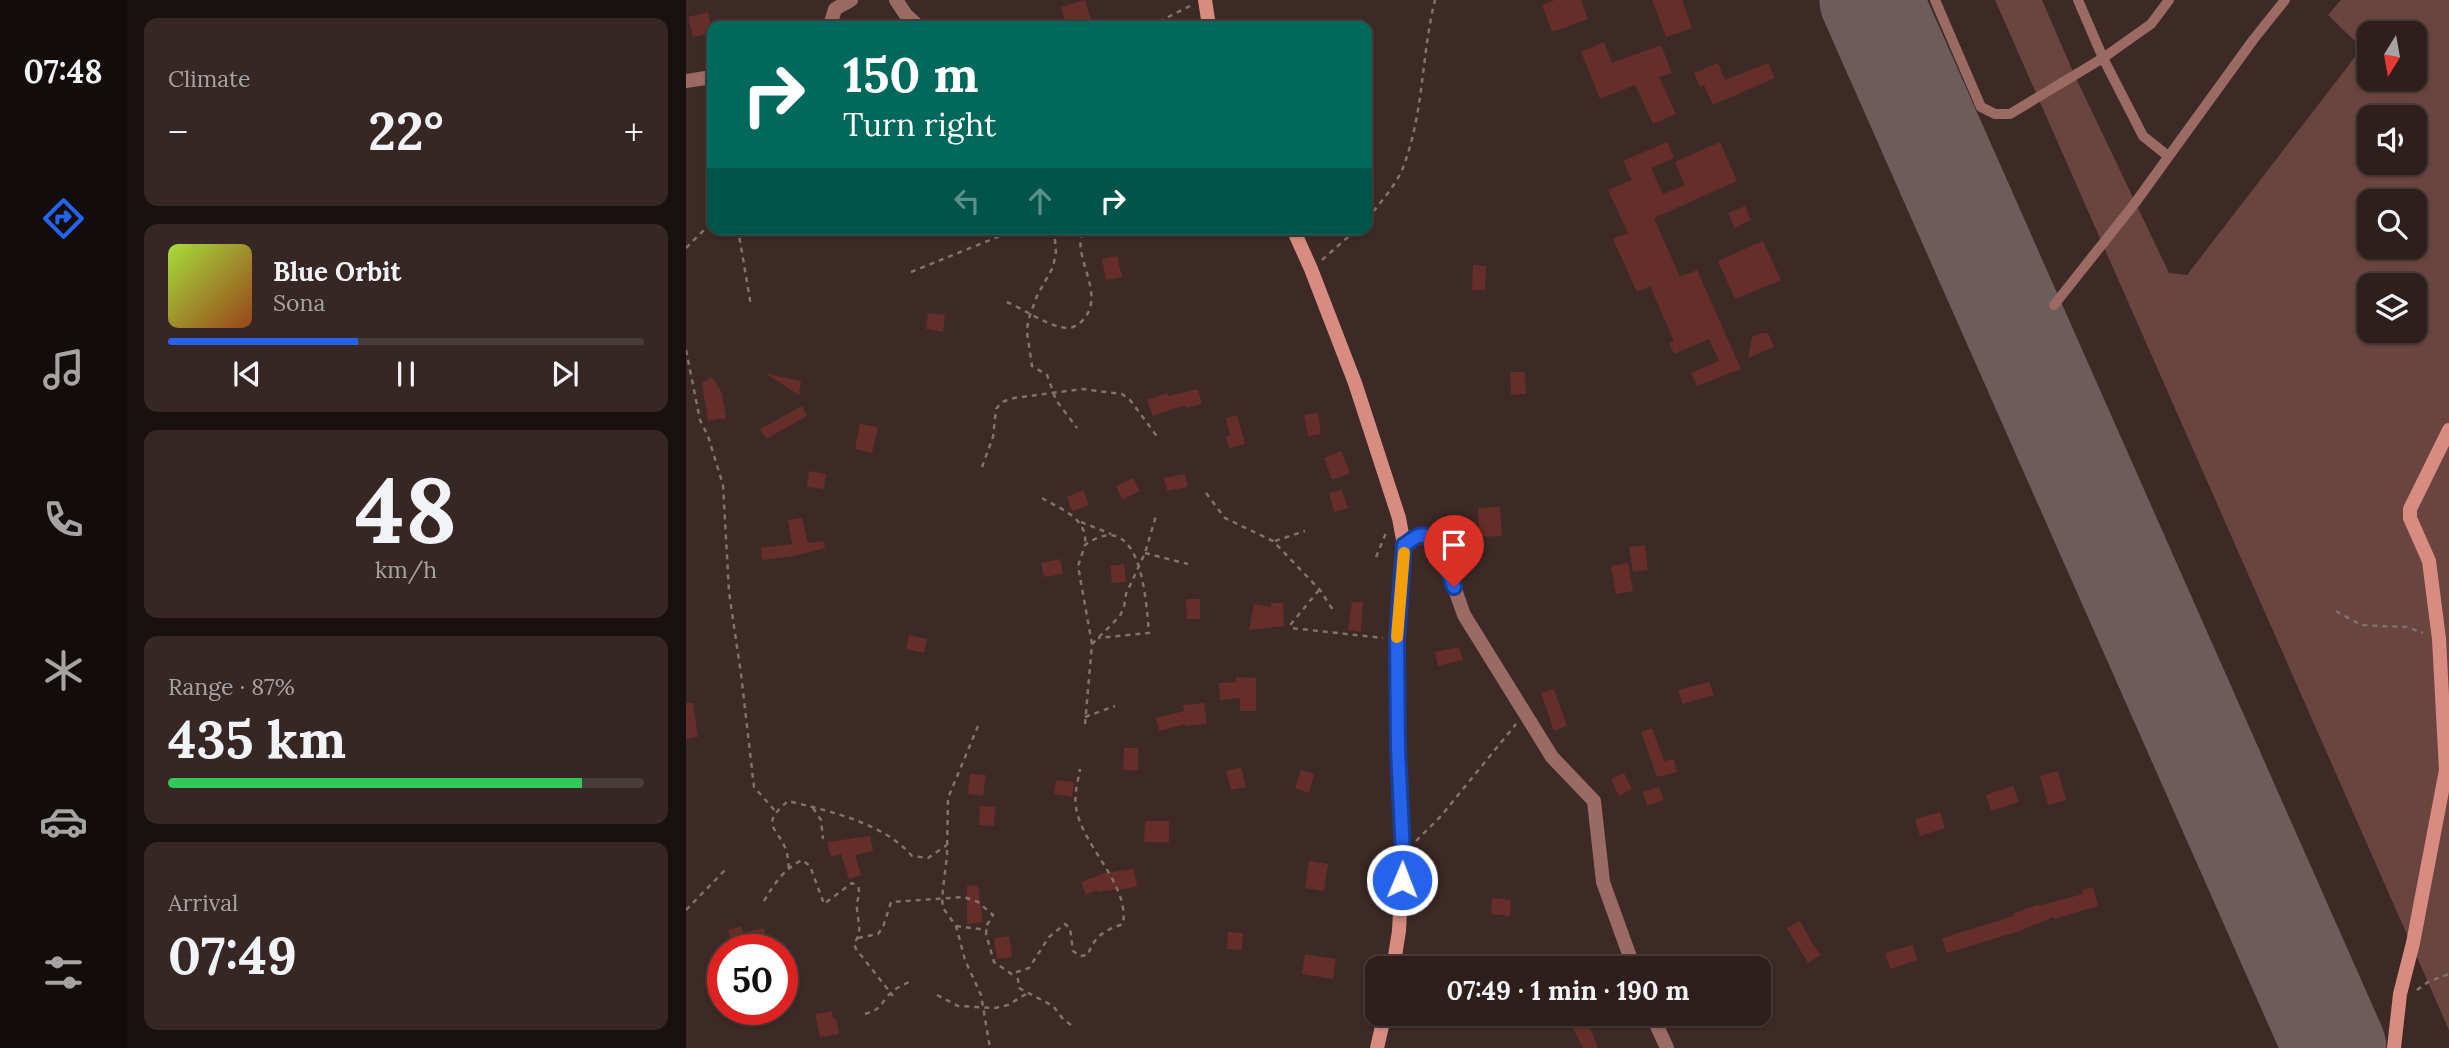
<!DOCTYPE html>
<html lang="en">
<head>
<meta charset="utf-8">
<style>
  :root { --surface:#2e1f1c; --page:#362725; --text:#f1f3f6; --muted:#a7a2a3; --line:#493d3b; --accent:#2563eb }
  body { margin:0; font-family:Lora,serif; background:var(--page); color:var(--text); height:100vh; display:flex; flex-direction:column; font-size:26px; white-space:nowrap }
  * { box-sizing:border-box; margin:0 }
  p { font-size:23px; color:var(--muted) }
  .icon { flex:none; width:38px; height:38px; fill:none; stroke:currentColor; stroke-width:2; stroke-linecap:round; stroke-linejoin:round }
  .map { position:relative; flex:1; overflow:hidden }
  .panel { display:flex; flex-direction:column; gap:18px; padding:18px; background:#19110f; width:560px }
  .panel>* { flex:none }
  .top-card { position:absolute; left:21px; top:21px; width:665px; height:214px; border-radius:14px; box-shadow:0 2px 5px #0004,0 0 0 2px var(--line); background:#00695c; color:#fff; overflow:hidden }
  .needle { width:46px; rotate:191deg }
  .fabs { position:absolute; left:1671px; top:21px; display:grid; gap:14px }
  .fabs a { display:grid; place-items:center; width:70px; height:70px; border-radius:14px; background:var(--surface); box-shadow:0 2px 5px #0004,0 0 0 2px var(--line); font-size:35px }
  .speed { position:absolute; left:21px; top:934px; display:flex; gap:14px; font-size:35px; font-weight:700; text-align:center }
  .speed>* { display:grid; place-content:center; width:91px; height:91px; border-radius:50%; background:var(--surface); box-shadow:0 2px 5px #0004,0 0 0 2px var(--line); line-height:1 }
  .speed .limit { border:10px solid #d22; background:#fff; color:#111 }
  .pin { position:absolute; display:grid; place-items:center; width:60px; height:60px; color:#fff; margin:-72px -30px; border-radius:50% 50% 50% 0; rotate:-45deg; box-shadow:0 0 7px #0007 }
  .pin .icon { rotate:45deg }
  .me { position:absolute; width:77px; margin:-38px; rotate:1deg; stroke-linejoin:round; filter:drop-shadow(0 0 5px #0008) }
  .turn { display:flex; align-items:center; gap:24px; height:147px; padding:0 21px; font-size:32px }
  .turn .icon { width:91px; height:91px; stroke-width:2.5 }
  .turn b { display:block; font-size:49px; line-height:60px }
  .lanes { display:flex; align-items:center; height:66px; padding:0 21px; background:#0003; justify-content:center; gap:35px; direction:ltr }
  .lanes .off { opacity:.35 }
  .big { font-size:52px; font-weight:700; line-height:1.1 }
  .panel .card { flex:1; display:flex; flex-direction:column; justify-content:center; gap:10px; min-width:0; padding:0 24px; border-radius:14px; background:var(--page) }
  .panel .dial { align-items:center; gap:0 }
  .dial b { font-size:91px; line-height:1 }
  .song { display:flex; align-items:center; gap:21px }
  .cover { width:84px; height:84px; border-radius:10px; background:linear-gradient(135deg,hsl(80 70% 55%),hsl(20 70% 35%)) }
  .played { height:7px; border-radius:4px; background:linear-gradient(90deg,var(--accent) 40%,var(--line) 40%) }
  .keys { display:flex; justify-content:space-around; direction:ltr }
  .heat { display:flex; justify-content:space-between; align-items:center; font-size:38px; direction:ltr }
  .charge { height:10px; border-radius:5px; background:linear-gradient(90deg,#34c759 87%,var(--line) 0) }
  .trip { position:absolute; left:679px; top:956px; width:406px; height:70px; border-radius:14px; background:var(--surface); box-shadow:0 2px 5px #0004,0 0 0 2px var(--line); font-weight:700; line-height:70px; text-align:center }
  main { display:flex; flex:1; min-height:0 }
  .tabs { display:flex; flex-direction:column; width:126px; justify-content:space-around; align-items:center; background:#120c0b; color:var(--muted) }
  .tabs .icon { width:49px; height:49px }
  .tabs .current { color:var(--accent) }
  .tabs b { font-size:32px; color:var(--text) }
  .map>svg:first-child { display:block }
  .green { fill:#6a453f; fill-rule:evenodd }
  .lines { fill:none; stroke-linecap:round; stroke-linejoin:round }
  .runway { stroke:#6e5c5a; stroke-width:103 }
  .building { fill:#662e28 }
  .path { stroke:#83716e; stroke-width:2.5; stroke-dasharray:5 5; stroke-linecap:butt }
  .lane { stroke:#9b6a63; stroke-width:10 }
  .street { stroke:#9b6a63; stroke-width:14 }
  .secondary { stroke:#d88b80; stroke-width:14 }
  .route-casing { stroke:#184099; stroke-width:18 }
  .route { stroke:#2563eb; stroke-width:12 }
  .slow { stroke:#f59e0b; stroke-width:12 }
</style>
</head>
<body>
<main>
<nav class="tabs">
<b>07:48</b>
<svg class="icon current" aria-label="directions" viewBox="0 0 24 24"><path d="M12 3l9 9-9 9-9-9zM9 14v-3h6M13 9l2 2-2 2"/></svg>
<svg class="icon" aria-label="music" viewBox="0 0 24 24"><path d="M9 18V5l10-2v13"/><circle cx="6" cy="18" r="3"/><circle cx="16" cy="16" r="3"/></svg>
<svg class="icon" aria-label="phone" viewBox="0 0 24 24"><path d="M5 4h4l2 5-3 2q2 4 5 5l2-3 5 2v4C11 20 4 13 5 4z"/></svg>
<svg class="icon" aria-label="climate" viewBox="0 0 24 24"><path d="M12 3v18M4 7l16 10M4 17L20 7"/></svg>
<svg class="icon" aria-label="car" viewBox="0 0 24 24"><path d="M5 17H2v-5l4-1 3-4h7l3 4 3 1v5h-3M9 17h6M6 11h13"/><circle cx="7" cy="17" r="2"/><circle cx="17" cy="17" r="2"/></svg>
<svg class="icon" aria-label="filters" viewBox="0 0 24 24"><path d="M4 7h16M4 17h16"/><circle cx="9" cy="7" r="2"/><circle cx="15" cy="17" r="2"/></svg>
</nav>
<section class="panel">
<div class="card"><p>Climate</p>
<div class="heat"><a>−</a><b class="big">22°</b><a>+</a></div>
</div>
<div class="card">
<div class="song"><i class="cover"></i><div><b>Blue Orbit</b><p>Sona</p></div></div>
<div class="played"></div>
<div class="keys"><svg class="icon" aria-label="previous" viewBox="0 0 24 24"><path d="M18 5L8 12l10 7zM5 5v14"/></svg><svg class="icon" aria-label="pause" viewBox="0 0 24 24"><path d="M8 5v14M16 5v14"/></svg><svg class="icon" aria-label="next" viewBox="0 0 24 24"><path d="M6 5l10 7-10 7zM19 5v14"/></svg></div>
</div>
<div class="card dial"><b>48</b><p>km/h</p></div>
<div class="card"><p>Range · 87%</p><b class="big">435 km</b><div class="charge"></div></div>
<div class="card"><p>Arrival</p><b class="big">07:49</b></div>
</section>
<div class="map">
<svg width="1763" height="1048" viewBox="0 0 1763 1048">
  <rect width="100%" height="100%" fill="#3d2926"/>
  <!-- green -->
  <path class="green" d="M 1309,0 L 1356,0 L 1388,74 L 1483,273 L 1501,275 L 1676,48 L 1642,15 L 1655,0 L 1763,0 L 1763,1030 ZM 1684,33 L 1729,33 L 1729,79 L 1684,79 ZM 1684,117 L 1729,117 L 1729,163 L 1684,163 ZM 1684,201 L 1729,201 L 1729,247 L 1684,247 ZM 1684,285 L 1729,285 L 1729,331 L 1684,331 Z"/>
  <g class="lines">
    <!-- runway -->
    <polyline class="runway" points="1185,0 1649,1048"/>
  </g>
  <!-- building -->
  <g class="building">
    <polygon points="399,0 407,26 381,26 375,7"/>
    <polygon points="869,0 895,0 902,19 866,32 856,5"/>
    <polygon points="966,0 996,0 1006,28 980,37"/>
    <polygon points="22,12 26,32 7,37 2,17"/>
    <polygon points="918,42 926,63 975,45 986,73 973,77 990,114 967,124 949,85 914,99 895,52"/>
    <polygon points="1032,63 1039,80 1082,63 1089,78 1027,105 1018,85 1014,87 1008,73"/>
    <polygon points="981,142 988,158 965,168 977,194 999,185 989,162 1034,142 1051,181 968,218 994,277 1011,270 1055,369 1011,386 1005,373 1033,361 1023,339 988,354 983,343 988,341 964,286 951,292 927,239 942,233 922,190 946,180 937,161"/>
    <polygon points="1059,206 1065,220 1049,228 1042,213"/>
    <polygon points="1077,241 1095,280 1049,299 1032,261"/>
    <polygon points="431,256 436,277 420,280 416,259"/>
    <polygon points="787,265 800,266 799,290 786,290"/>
    <polygon points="242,313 259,315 257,332 240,329"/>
    <polygon points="1077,333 1082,333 1088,347 1062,358 1066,337"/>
    <polygon points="824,372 839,372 840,394 825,395"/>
    <polygon points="82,374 115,381 113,395 82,375"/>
    <polygon points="26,377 36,393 40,418 22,421 16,383"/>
    <polygon points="512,389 516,404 500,408 499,405 467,416 461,400 481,393 482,396"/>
    <polygon points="116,406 121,416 80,439 74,429"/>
    <polygon points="632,413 635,434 622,436 618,415"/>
    <polygon points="551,415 559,444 543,448 540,437 544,436 540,418"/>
    <polygon points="174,424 192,427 186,453 169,449"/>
    <polygon points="655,451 664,473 646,480 638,458"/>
    <polygon points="123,471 140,474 138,489 121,487"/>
    <polygon points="499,474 502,487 481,491 478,478"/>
    <polygon points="447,478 454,491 436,500 430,486"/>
    <polygon points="397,490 403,505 386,511 381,497"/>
    <polygon points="656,490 662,508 648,512 643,493"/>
    <polygon points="814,507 816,536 793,537 792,508"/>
    <polygon points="116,518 122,543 138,541 139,548 108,556 76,560 75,548 106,544 102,520"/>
    <polygon points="959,545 962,570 947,572 943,547"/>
    <polygon points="374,559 377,574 358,577 355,563"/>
    <polygon points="942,563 947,591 930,594 925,566"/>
    <polygon points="438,564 440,582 426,583 424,566"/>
    <polygon points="500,599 514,599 514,619 501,619"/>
    <polygon points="666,602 677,602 675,632 662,630"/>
    <polygon points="585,603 597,603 598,626 563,630 568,604 585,607"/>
    <polygon points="223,635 241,639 238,653 220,649"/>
    <polygon points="773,647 777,660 752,666 749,652"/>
    <polygon points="550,677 570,678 570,711 554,711 554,698 534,700 533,683 550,682"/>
    <polygon points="1023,682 1028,695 997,704 992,690"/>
    <polygon points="868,689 881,726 868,731 855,693"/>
    <polygon points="0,703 7,703 12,737 0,739"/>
    <polygon points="518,703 521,724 499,726 499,724 473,731 470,718 498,711 497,705"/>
    <polygon points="966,728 978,761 988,759 991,772 971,777 955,732"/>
    <polygon points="438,748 452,748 452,770 437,770"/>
    <polygon points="555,767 560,787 545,790 540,771"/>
    <polygon points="615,770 628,774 623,793 609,788"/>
    <polygon points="1372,771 1380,800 1362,805 1354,776"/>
    <polygon points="938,773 946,789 933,796 925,779"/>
    <polygon points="284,774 300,775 297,796 282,794"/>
    <polygon points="370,780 388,782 386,797 368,794"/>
    <polygon points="1327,786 1333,802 1305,811 1300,795"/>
    <polygon points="973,787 978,800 961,806 957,792"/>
    <polygon points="294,806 309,807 308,826 293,825"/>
    <polygon points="1254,812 1259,828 1234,836 1229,819"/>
    <polygon points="459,821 483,821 483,842 458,842"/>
    <polygon points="184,836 187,851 169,855 175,875 163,879 155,854 145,857 141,842"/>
    <polygon points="623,861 642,864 638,891 619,888"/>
    <polygon points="448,869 451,887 412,892 411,890 400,895 395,882 419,873"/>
    <polygon points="292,885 297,922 281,924 281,886"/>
    <polygon points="1407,887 1412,906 1368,919 1367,917 1334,931 1261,953 1256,938 1328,916 1327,914 1353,904 1353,906 1397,894 1396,890"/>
    <polygon points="806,898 825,900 824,916 805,914"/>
    <polygon points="1114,921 1126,943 1135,955 1122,963 1101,928"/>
    <polygon points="55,926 57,933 78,928 84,950 48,950 42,930"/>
    <polygon points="542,932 557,933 556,950 541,949"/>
    <polygon points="323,936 326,957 311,959 308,938"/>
    <polygon points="1227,945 1231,960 1204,969 1199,953"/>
    <polygon points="619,954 650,959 647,979 616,974"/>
    <polygon points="146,1011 147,1019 150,1018 153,1034 134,1037 129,1014"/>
    <polygon points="896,1014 906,1032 912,1048 897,1048 883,1020"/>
  </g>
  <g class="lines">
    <!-- path -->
    <g class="path">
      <polyline points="464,26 504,6"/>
      <path d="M 681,219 C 693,204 708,188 716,170 C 738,116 735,56 749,0"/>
      <polyline points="57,229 53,235 65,306"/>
      <polyline points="368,229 370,252 367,267 351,296 342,321 341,332 346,366 361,375 370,400 391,428"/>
      <polyline points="0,248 26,222"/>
      <polyline points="636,260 671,229"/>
      <polyline points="225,272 314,236"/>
      <path d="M 321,302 C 337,309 359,324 375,327 C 383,329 388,328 395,322 C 422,297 387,259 396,234"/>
      <polyline points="0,350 14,420 22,436 37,485 43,592 55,674 68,787 90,812"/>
      <polyline points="296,467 307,437 310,409 316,402 328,398 396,389 436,394 444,400 473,439"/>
      <polyline points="520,493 539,518 587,541 634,590 647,610"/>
      <path d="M 356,498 C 376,510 402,518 399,545"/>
      <polyline points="395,522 425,534"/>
      <polyline points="589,541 619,531"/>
      <polyline points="459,553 502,564"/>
      <polyline points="690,557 700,533"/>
      <polyline points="633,590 605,624 605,628 697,638"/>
      <polyline points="1650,611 1675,625 1721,627 1737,633"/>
      <path d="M 406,644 L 392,566 L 399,545 C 455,505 460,599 463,633 L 412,638"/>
      <polyline points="399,717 429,706"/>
      <polyline points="399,724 406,644 434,616 438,607 440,594 459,553 470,516"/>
      <polyline points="292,726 262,798 261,855 256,898 257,908 270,926 279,960 295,995 304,1048"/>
      <polyline points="127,808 135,820 137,839"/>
      <polyline points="730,841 755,816 830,724"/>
      <path d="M 103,868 C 102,862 102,856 100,850 C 91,826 73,826 102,801 C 143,811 198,823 226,856 L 242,858 L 261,845"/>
      <path d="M 78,901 C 88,884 98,869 116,860 L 124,866 L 138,904 L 166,883 L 172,886 C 175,895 170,900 171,909 C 172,924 177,930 168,944 L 170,949 L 207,996"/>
      <polyline points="0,910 42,867"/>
      <polyline points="270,926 301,930"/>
      <polyline points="172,938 192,934 197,927 205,902 278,897 292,902 307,915 301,925 300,934 308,962 330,977"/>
      <polyline points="1731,990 1742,982 1763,974"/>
      <polyline points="251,995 272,1006 309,1008 322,1005 340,994"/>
      <path d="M 179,1014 C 199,1008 193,1003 206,992 C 211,987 220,984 226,980"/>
      <path d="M 385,1025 L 377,1019 L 367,1006 L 333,988 L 331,972 L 343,968 L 363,937 L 379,924 L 384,928 L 387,951 L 394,956 L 402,955 C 408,936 419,930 437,924 C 444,884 395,845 390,807 C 388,794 392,781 394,769"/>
    </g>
    <!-- lane -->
    <g class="lane">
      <polyline points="1249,0 1295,107 1309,114 1324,114 1417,58 1465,24 1483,0"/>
      <polyline points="1392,0 1417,58 1457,136 1482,156"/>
      <polyline points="1368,305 1449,203 1567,40 1599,0"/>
    </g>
    <!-- street -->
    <g class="street">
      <polyline points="210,0 220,15 232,26"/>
      <polyline points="144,26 149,9 165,0"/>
      <polyline points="0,81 26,77"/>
      <path d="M 718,545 C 733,536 737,533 753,544 L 778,615 L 866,757 L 908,801 L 917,882 L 948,968"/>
      <polyline points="965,1013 981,1048"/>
    </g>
    <!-- secondary -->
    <g class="secondary">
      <polyline points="519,0 523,26"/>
      <polyline points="607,229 625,269 669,383 713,518 718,545 711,639 712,749 717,854 713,931 707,968"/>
      <polyline points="691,1048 699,1013"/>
      <polyline points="1708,1048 1714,994 1727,943 1760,770 1753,639 1743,561 1724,518 1724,509 1763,430"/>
    </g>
  </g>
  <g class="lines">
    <defs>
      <path id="route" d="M 716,880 L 717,854 L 712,749 L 711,639 L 718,545 C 722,543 728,537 732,536 C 755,531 762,571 768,587"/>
    </defs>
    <!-- route casing -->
    <use href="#route" class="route-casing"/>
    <!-- route -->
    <use href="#route" class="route"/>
    <!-- slow -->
    <polyline class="slow" points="711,637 718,553"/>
  </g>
</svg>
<div class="fabs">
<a><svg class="needle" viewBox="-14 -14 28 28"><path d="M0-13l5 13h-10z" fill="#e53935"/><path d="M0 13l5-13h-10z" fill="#a7a2a3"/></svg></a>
<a><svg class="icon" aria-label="sound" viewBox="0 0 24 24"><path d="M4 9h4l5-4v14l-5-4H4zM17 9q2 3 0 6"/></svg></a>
<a><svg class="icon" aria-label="search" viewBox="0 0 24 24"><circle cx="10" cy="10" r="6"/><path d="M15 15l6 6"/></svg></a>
<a><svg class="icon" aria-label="layers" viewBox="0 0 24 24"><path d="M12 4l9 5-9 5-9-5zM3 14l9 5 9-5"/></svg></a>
</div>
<div class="speed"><div class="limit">50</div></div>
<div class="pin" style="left:768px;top:587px;background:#d93025"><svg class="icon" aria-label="arrive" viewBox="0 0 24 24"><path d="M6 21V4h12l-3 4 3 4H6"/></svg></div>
<svg class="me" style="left:716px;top:880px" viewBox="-20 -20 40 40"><circle r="17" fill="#2563eb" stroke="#fff" stroke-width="3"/><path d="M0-11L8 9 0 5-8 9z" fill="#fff"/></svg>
<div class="trip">07:49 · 1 min · 190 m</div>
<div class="top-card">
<div class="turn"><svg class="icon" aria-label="right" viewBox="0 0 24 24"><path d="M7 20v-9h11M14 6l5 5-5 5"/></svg><div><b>150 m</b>Turn right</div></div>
<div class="lanes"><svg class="icon off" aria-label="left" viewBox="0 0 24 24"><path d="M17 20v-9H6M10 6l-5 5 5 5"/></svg><svg class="icon off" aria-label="ahead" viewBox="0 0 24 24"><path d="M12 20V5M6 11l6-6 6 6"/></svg><svg class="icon" aria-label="right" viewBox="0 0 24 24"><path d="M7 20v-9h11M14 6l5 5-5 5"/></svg></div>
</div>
</div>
</main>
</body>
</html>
